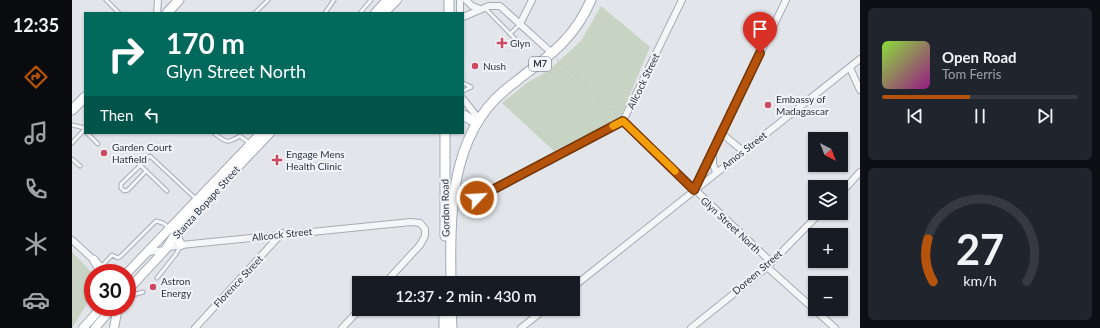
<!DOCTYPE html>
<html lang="en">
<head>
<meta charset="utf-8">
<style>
  :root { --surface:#171b24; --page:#20242c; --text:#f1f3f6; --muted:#9ea1a6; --line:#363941; --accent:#b45309 }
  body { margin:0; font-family:Lato,sans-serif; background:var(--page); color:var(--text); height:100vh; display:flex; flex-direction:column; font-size:15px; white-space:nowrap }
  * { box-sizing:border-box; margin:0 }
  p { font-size:13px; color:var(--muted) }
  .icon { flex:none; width:22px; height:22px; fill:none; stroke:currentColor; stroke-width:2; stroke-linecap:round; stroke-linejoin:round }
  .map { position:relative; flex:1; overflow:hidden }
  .details { display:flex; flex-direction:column; gap:8px; padding:8px; background:#0d0f14; width:240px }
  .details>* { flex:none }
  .guide { position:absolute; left:12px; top:12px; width:380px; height:122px; border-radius:0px; box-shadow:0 1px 3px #0004; background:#00695c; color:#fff; overflow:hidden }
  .needle { width:26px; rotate:138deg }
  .buttons { position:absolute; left:736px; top:132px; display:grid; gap:8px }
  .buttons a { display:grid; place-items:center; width:40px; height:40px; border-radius:0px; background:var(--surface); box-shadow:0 1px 3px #0004; font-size:20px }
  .speed { position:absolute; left:12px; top:264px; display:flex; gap:8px; font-size:20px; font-weight:700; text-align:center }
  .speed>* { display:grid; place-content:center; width:52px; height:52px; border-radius:50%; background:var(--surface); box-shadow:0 1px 3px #0004; line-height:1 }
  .speed .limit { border:6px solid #d22; background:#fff; color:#111 }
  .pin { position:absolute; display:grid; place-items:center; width:34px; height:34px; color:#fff; margin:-41px -17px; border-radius:50% 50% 50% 0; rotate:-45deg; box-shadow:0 0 4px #0007 }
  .pin .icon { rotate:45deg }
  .me { position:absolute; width:44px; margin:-22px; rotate:65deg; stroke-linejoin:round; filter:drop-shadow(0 0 3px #0008) }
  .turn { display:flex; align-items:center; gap:14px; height:84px; padding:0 16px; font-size:18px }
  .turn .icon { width:52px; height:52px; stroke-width:2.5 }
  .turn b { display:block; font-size:28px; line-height:34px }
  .then { display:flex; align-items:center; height:38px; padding:0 16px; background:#0003; gap:8px; font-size:15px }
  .details .tile { flex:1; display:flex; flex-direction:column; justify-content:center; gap:6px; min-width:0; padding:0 14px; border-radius:6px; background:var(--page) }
  .details .dial { align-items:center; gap:0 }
  .dial svg { height:104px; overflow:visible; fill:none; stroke:var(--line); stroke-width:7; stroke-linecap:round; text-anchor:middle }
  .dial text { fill:var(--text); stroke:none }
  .song { display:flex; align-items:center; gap:12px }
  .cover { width:48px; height:48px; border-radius:6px; background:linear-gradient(135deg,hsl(90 70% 55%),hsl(310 70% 35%)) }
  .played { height:4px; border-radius:2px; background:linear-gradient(90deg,var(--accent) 45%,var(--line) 45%) }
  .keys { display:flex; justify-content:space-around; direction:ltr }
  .trip { position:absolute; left:280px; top:276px; width:228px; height:40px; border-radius:0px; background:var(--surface); box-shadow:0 1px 3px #0004; font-weight:600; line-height:40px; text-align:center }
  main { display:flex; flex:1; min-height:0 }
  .menu { display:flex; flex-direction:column; width:72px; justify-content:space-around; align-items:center; background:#090b0e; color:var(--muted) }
  .menu .icon { width:28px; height:28px }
  .menu .on { color:var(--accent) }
  .menu b { font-size:18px; color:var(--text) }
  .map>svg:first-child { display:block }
  .green { fill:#c8d4c3 }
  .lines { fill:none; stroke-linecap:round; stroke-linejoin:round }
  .service-casing { stroke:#a7acb4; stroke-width:5 }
  .minor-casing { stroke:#a7acb4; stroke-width:8 }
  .secondary-casing { stroke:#a7acb4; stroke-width:10 }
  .primary-casing { stroke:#a1aab6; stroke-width:11 }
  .path { stroke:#bcc0c5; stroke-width:1; stroke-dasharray:3 3; stroke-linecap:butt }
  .service { stroke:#f5f6f8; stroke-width:3 }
  .minor { stroke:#f5f6f8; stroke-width:6 }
  .secondary { stroke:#fff; stroke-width:8 }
  .primary { stroke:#fff; stroke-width:9 }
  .route-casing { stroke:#753606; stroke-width:10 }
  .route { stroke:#b45309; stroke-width:7 }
  .slow { stroke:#f59e0b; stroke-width:7 }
  .poi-dot { fill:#cd4962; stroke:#f2f4f7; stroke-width:1.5 }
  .labels { text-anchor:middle; stroke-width:4; stroke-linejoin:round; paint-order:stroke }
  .shield { fill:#f2f4f7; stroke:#666e78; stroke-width:1 }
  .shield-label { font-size:9px; font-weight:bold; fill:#2a3442 }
  .poi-label { font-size:10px; fill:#2a3442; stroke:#f2f4f7; text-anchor:start }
  .street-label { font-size:10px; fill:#2a3442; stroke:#f2f4f7 }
</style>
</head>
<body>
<main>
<nav class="menu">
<b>12:35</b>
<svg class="icon on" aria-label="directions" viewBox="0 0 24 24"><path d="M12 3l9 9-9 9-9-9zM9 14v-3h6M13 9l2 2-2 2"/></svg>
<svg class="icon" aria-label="music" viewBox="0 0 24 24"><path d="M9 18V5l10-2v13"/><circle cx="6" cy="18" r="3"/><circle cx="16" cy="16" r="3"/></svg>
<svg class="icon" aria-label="phone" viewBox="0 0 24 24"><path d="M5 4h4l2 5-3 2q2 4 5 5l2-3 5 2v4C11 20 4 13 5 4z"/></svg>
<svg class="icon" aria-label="climate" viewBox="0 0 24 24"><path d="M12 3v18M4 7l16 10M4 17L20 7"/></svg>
<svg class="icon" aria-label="car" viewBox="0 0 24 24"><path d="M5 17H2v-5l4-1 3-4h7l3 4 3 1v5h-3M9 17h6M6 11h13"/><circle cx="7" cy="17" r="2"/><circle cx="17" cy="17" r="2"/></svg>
</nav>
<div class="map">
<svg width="788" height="328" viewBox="0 0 788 328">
  <rect width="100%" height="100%" fill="#e2e5ea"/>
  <!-- green -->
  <g class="green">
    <polygon points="529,6 578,47 548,118 482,151 430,103 456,82 476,71 509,41"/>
    <polygon points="0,252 21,274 21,294 0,328"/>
  </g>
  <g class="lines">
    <defs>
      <g id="service">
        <polyline points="34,0 47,13"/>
        <polyline points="412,7 450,46"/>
        <polyline points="183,13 196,0"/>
        <polyline points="253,13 262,0"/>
        <polyline points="288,13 299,0"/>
        <polyline points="438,34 448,24"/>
        <polyline points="391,83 399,87"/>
        <polyline points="391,91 399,87"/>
        <polyline points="0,125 13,128"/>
        <polyline points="15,133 26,144"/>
        <path d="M 142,133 C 155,143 154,144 168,136 L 177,143"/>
        <polyline points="0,143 13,129"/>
        <polyline points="0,159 8,166"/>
        <polyline points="68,165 95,191"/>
        <polyline points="74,171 56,190 52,191 49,188 49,184 78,156 124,199"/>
        <polyline points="29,267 40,255 46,258 49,256 84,221 91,223 97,228"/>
        <polyline points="85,278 104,254 109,245"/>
        <polyline points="56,291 61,295 71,292"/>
      </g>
      <g id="minor">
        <polyline points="394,0 400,6 408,9"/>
        <polyline points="85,13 86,0"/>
        <polyline points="388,13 388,0"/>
        <polyline points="391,17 417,6 428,6 481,54"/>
        <polyline points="448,24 460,0"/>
        <polyline points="778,68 788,90"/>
        <polyline points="391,99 407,119"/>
        <polyline points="551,121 699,262"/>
        <polyline points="649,133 671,151"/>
        <polyline points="641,155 641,164 644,172"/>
        <polyline points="623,187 714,0"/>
        <polyline points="769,193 788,172"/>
        <polyline points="405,199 551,121 610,0"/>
        <polyline points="0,240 36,273"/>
        <polyline points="76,252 93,250 98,247 109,245 339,222 348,223 353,229 353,236 348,245 313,283"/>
        <polyline points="695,267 763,328"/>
        <polyline points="501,287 788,59"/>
        <polyline points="123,328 210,233"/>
        <polyline points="270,328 288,309"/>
        <polyline points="449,328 473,309"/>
        <polyline points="619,328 695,267 748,213"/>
      </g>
      <g id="secondary">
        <polyline points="303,13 315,0"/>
        <polyline points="312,13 325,0"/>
        <polyline points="106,230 106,239 109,245"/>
        <polyline points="22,260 30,273"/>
        <polyline points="55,273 189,133"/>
        <polyline points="55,291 93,250 106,230 198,133"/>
        <polyline points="11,328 30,307"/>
        <polyline points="23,328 41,307"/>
        <polyline points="42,328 46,307"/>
      </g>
      <g id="primary">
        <polyline points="95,13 107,0"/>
        <polyline points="377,13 377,0"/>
        <polyline points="0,110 13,97"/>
        <polyline points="391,115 405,123"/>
        <polyline points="373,236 373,133"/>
        <path d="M 379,283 C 378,217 377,137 432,91 C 469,60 499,46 519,0"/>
        <polyline points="379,309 380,328"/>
        <polyline points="372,328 372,309"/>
      </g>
    </defs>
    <!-- service casing -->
    <use href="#service" class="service-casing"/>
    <!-- minor casing -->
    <use href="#minor" class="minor-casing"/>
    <!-- secondary casing -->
    <use href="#secondary" class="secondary-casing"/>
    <!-- primary casing -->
    <use href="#primary" class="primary-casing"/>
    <!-- path -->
    <polyline class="path" points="485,59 546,116"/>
    <!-- service -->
    <use href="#service" class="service"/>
    <!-- minor -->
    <use href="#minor" class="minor"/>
    <!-- secondary -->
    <use href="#secondary" class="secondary"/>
    <!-- primary -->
    <use href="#primary" class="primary"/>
  </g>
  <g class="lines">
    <defs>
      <polyline id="route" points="405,198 551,121 622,190 688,53"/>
    </defs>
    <!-- route casing -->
    <use href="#route" class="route-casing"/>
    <!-- route -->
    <use href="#route" class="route"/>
    <!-- slow -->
    <polyline class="slow" points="541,126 551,121 603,171"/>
  </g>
  <!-- markers -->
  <g class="poi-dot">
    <path d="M428 37h4v4h4v4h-4v4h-4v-4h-4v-4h4z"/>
    <circle cx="403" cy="66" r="4"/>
    <circle cx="696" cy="105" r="4"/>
    <circle cx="32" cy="153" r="4"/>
    <path d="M203 154h4v4h4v4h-4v4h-4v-4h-4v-4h4z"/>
    <circle cx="81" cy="287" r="4"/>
  </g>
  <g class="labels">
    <!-- shield labels -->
    <rect class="shield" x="457" y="57" width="22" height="14" rx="3"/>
    <g class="shield-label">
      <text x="468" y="67">M7</text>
    </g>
    <!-- poi labels -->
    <g class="poi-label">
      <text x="438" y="47">Glyn</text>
      <text x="411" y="70">Nush</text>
      <text x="704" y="103">Embassy of<tspan x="704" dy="12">Madagascar</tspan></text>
      <text x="40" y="151">Garden Court<tspan x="40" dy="12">Hatfield</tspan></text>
      <text x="214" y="158">Engage Mens<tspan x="214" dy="12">Health Clinic</tspan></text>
      <text x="89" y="285">Astron<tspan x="89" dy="12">Energy</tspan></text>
    </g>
    <!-- street labels -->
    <g class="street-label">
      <text transform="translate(571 81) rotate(-64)" y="4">Allcock Street</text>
      <text transform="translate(672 150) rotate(-38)" y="4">Amos Street</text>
      <text transform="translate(134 202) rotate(-48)" y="4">Stanza Bopape Street</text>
      <text transform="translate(373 208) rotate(-91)" y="4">Gordon Road</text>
      <text transform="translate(659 225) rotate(43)" y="4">Glyn Street North</text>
      <text transform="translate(210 234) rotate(-6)" y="4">Allcock Street</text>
      <text transform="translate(685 272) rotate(-41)" y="4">Doreen Street</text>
      <text transform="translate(166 281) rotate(-47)" y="4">Florence Street</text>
    </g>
  </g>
</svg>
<div class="buttons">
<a><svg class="needle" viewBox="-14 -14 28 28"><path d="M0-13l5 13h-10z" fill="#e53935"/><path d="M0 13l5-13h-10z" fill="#9ea1a6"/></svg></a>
<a><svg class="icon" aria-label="layers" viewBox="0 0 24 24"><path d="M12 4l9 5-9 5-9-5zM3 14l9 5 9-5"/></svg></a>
<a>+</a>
<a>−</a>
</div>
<div class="speed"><div class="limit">30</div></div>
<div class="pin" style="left:688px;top:53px;background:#d93025"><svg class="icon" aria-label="arrive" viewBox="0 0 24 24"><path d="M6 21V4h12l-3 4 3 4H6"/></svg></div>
<svg class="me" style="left:405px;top:198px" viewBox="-20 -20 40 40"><circle r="17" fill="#b45309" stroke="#fff" stroke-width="3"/><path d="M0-11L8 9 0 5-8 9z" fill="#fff"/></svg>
<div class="trip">12:37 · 2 min · 430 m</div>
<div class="guide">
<div class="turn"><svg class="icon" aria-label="right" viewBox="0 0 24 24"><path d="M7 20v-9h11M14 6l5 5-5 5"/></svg><div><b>170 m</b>Glyn Street North</div></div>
<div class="then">Then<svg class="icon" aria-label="left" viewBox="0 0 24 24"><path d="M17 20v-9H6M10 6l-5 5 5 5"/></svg></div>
</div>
</div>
<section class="details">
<div class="tile">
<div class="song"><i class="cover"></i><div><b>Open Road</b><p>Tom Ferris</p></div></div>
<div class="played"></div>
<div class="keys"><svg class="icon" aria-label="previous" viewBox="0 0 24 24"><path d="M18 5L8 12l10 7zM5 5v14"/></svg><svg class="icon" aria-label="pause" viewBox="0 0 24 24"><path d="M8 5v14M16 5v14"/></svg><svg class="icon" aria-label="next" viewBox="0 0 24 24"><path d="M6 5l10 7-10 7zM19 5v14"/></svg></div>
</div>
<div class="tile dial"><svg viewBox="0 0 100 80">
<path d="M14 69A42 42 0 1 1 86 69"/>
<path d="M14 69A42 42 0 0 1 10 36" stroke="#b45309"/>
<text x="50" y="56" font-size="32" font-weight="700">27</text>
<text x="50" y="72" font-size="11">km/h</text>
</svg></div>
</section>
</main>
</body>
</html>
